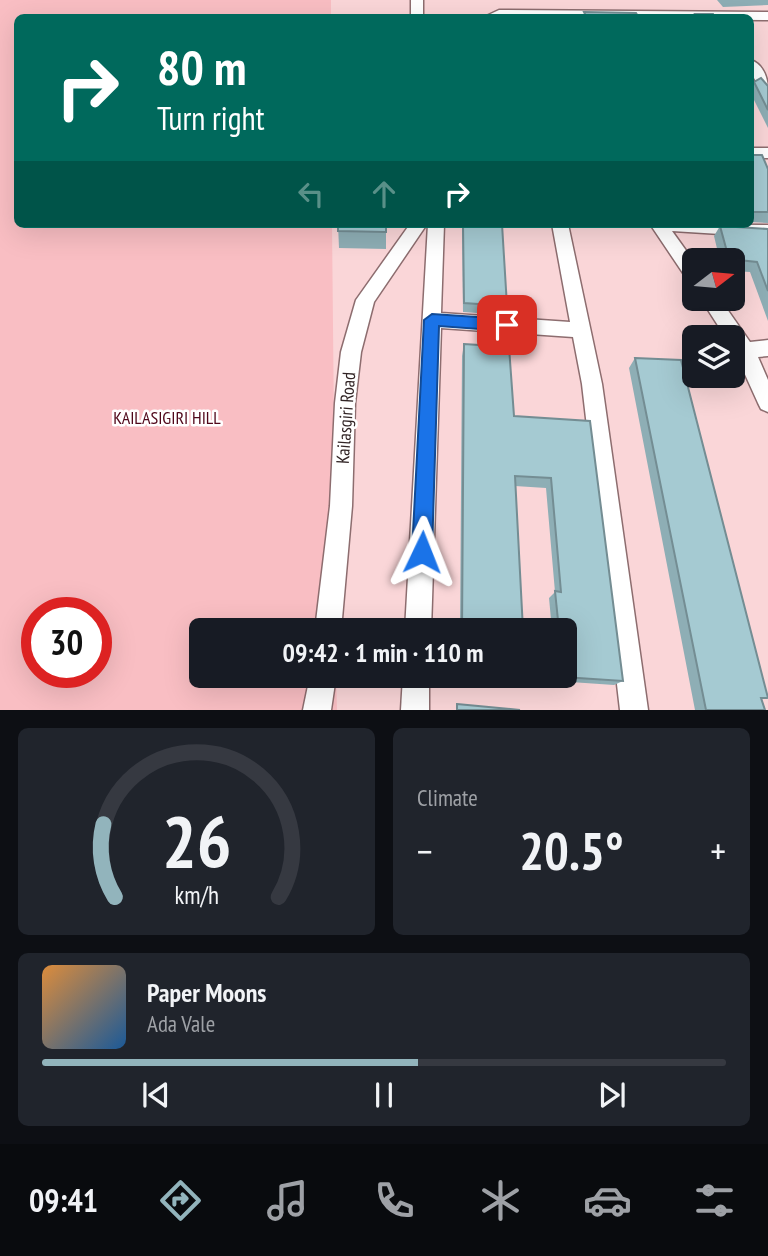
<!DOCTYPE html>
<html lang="en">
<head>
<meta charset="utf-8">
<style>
  :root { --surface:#171b24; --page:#20242c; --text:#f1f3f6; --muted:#9ea1a6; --line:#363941; --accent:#92b4bc }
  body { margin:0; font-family:"PT Sans Narrow",sans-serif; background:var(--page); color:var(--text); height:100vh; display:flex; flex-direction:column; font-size:26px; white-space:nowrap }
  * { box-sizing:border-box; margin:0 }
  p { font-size:23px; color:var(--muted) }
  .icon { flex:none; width:38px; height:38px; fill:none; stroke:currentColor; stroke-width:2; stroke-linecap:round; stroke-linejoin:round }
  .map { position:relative; height:710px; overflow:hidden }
  .drawer { display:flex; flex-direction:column; gap:18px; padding:18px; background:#0d0f14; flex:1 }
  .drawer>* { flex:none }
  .guide { position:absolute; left:14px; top:14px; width:740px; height:214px; border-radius:10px; box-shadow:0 7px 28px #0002; background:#00695c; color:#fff; overflow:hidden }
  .needle { width:46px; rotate:74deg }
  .buttons { position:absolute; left:682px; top:248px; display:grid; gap:14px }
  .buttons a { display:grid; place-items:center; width:63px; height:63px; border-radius:10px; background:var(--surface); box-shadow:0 7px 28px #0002; font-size:35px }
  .speed { position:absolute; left:21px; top:597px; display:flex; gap:14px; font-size:35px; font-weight:700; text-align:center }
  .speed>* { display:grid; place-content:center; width:91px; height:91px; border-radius:50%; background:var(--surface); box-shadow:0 7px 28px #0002; line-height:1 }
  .speed .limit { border:10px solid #d22; background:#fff; color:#111 }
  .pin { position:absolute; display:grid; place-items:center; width:60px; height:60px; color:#fff; margin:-30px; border-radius:14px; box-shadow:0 4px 10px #0006 }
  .me { position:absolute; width:77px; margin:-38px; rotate:2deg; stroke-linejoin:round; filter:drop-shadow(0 0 5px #0008) }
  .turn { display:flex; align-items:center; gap:24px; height:147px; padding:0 28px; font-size:32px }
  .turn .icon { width:91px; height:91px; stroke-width:2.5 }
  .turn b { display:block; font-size:49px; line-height:60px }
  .lanes { display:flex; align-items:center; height:66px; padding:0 28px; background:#0003; justify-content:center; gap:35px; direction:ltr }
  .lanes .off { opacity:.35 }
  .big { font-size:52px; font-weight:700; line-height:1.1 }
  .drawer .card { flex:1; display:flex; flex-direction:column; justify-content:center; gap:10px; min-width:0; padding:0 24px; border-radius:10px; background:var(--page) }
  .drawer .dial { align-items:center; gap:0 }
  .dial svg { height:182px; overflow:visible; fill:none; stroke:var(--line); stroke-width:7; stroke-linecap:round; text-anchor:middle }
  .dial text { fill:var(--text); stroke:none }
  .song { display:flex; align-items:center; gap:21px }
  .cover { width:84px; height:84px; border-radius:10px; background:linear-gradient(135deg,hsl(30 70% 55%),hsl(210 70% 35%)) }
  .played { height:7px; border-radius:4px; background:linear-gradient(90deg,var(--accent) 55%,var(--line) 55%) }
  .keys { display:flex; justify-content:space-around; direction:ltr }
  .heat { display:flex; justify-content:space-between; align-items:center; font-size:38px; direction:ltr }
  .drawer .tiles { flex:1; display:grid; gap:18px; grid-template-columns:1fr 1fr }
  .card:last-child { grid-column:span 2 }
  .trip { position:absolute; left:189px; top:618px; width:388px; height:70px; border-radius:10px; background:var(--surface); box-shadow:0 7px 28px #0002; font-weight:700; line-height:70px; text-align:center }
  .dock { display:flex; height:112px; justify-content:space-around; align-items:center; background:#090b0e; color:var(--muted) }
  .dock .icon { width:49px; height:49px }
  .dock .active { color:var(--accent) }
  .dock b { font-size:32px; color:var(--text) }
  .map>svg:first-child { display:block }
  .green { fill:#f9bec3; fill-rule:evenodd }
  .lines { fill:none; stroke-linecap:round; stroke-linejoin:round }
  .minor-casing { stroke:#8d6d6f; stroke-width:3 }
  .minor { fill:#fff; fill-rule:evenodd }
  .wall { fill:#8eaeb5 }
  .building { fill:#a5cad2; stroke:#748d93; stroke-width:2 }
  .route { fill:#1a73e8; stroke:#114b97; stroke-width:2 }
  .labels { text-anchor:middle; stroke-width:5; stroke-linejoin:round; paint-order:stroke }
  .park-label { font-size:18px; fill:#50071a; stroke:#fff }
  .street-label { font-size:18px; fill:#312425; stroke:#fff }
</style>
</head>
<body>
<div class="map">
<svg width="768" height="710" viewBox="0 0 768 710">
  <rect width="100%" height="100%" fill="#fad6d8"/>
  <!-- green -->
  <path class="green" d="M 0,0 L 331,0 L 331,17 L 18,18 L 18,224 L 332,224 L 336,630 L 201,630 L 201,676 L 336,676 L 337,710 L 0,710 ZM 37,612 L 96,612 L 96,672 L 37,672 Z"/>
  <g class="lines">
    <defs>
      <g id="minor">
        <rect x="411" y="0" width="12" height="18"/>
        <polygon points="499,10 768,12 768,20 482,18"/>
        <path d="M 751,60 C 764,65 768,79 768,91 C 755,87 750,72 751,60 Z"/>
        <rect x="751" y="148" width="17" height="10"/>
        <polygon points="410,224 427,224 374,302 361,352 355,403 352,506 341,630 315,630 330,506 335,403 341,352 356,300"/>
        <polygon points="428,224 444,224 441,313 570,322 552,224 568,224 602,384 648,710 620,710 582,384 573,337 441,328 431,630 405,630"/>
        <polygon points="650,224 768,225 768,237 672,231 695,263 695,283 689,282"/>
        <polygon points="701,299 720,299 750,342 768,340 768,356 758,357 768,380 768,412 761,409 758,403 733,348 733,338 726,338"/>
        <polygon points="310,676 336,676 331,710 303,710"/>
        <polygon points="403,676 429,676 429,710 401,710"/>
      </g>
    </defs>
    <!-- minor casing -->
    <use href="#minor" class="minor-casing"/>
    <!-- minor -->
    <use href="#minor" class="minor"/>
  </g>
  <!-- wall -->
  <g class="wall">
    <polygon points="717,0 768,0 768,5 723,7"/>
    <polygon points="754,82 768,86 768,128 751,94 751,87"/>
    <polygon points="751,155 768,169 768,223 751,222"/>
    <polygon points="338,224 386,224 386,249 339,248"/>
    <polygon points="462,224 502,224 507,306 505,315 463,312"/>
    <polygon points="720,226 768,229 768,321 750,272 733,271 733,261 720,261 714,236"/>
    <polygon points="464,344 514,416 590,421 623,681 614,685 556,681 556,676 565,676 565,630 552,630 549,598 555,592 546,488 515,486 523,630 460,630 462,356"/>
    <polygon points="635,358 768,698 762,699 765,710 695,710 629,368"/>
    <polygon points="460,676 526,676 521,680"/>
  </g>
  <!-- building -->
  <g class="building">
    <polygon points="584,12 636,13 639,18 587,18"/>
    <polygon points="695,14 713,14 715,18 697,18"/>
    <polygon points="761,78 768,86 768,110 754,82"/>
    <polygon points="751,155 762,155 768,169 768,212 753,212 751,205"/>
    <polygon points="338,224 386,224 386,232 338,231"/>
    <polygon points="463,224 502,224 507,306 464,303"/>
    <polygon points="720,226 768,229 768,291 757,262 729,259"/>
    <polygon points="464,344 509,347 514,416 590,421 623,681 563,677 562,676 565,676 565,630 559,630 555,591 561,592 551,478 515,476 523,630 462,630"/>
    <polygon points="635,358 681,360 768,698 761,698 765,710 706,710"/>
    <polygon points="457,704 520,710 457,710"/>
  </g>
  <!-- route -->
  <polygon class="route" points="432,314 507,319 514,325 507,331 439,326 432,552 429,559 422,562 415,559 412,552 424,320"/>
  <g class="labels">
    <!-- park labels -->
    <g class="park-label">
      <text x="167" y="424">KAILASIGIRI HILL</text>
    </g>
    <!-- street labels -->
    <g class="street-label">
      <text transform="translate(346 418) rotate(-86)" y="6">Kailasgiri Road</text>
    </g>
  </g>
</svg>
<div class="buttons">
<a><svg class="needle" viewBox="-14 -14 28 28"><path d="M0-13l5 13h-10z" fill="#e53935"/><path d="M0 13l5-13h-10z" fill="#9ea1a6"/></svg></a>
<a><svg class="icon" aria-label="layers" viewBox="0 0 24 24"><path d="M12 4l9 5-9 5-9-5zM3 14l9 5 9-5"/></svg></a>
</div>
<div class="speed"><div class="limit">30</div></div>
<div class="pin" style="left:507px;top:325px;background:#d93025"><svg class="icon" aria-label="arrive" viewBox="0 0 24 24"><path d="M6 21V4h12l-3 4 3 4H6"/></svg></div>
<svg class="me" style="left:422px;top:552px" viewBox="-20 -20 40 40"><path d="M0-17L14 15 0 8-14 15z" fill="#1a73e8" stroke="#fff" stroke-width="4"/></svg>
<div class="trip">09:42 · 1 min · 110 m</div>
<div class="guide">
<div class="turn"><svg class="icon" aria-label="right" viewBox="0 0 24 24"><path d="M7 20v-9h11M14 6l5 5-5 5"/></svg><div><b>80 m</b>Turn right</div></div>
<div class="lanes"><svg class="icon off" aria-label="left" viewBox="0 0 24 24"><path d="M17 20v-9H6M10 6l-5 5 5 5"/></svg><svg class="icon off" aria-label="ahead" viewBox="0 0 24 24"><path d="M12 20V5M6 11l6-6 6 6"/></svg><svg class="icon" aria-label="right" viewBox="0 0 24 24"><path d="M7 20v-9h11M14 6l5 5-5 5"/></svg></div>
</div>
</div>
<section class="drawer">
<div class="tiles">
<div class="card dial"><svg viewBox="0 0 100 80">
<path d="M14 69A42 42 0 1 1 86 69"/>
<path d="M14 69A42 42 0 0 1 9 37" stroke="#92b4bc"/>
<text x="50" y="56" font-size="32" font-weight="700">26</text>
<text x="50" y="72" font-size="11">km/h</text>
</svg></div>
<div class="card"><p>Climate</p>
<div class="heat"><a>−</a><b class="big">20.5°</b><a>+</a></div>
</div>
<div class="card">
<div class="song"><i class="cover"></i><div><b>Paper Moons</b><p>Ada Vale</p></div></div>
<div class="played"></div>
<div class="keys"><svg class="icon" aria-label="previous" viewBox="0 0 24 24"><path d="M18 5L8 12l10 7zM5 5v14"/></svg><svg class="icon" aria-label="pause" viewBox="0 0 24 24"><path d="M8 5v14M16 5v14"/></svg><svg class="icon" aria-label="next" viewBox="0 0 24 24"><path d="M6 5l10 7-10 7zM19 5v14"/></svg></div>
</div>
</div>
</section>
<nav class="dock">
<b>09:41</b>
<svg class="icon active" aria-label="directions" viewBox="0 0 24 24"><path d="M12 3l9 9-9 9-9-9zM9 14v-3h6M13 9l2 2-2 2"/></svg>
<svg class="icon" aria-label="music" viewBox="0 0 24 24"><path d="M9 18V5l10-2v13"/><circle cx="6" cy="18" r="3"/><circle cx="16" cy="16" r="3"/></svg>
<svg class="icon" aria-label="phone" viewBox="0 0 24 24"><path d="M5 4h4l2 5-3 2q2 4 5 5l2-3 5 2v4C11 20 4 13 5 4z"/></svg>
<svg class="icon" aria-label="climate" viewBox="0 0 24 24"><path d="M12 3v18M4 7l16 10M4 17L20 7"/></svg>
<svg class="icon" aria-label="car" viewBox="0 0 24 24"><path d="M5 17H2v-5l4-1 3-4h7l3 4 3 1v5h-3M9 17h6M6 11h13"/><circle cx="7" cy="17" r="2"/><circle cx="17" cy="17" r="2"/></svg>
<svg class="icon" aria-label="filters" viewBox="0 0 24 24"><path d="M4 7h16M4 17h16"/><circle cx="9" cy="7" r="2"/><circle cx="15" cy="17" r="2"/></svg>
</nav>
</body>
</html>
